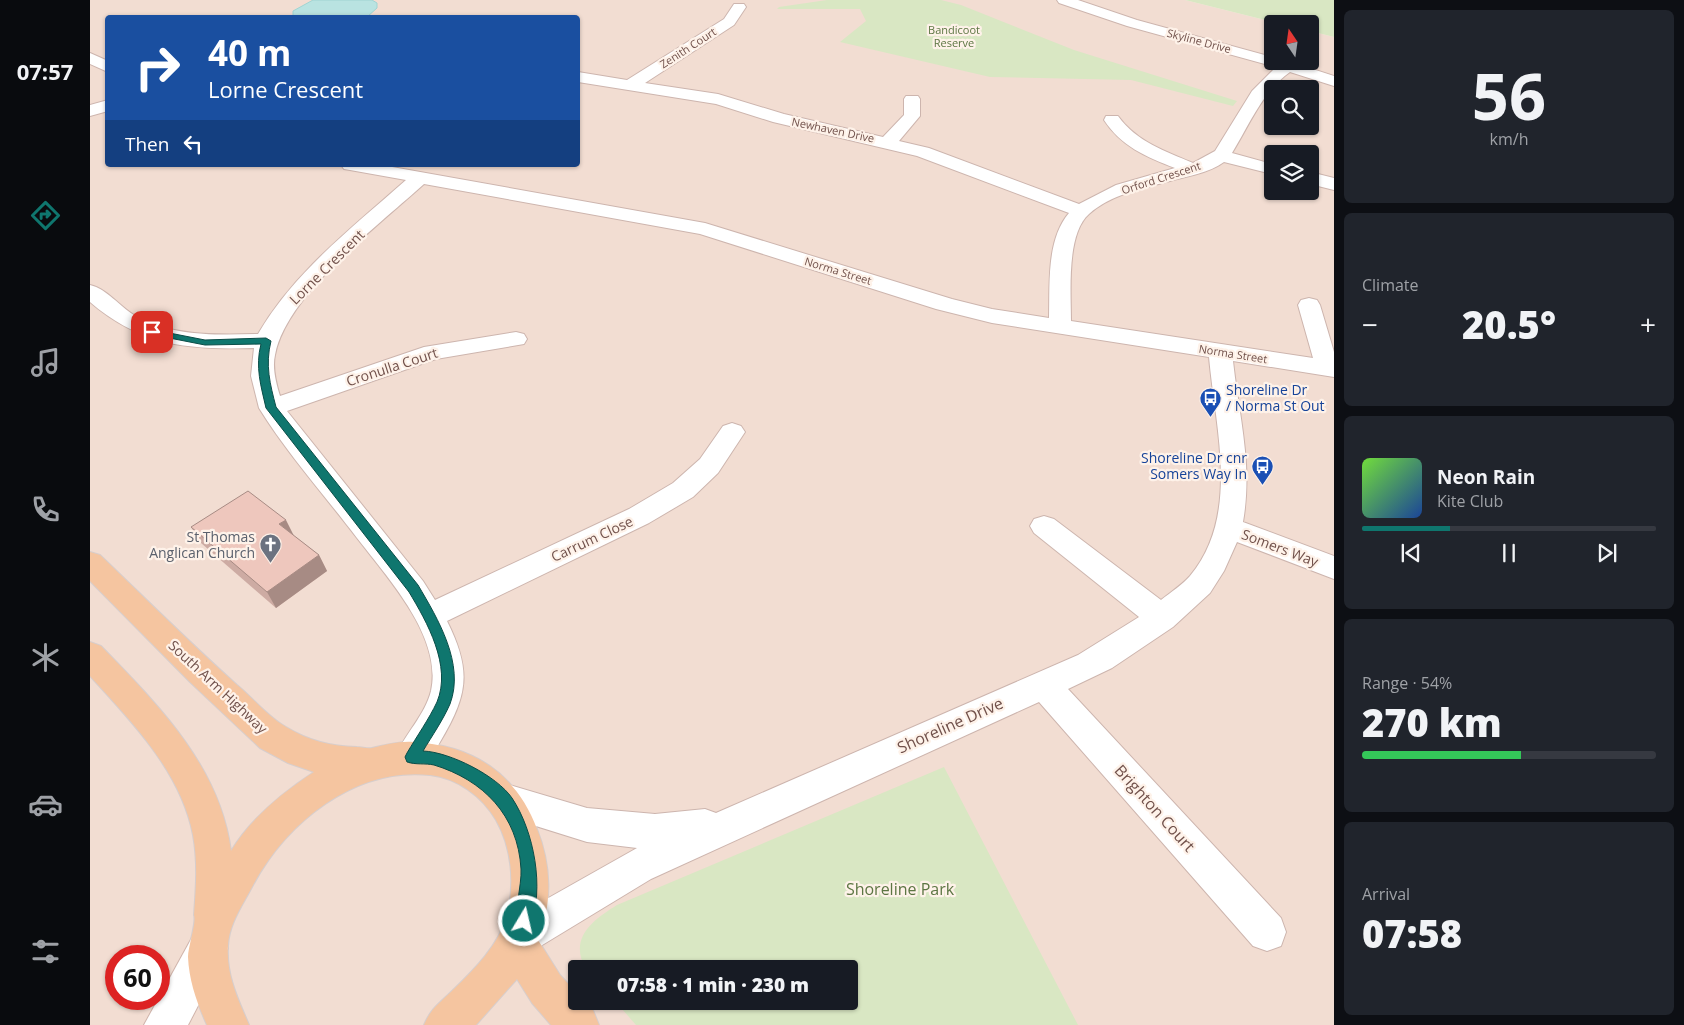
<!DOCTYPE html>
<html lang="en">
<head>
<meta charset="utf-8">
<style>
  :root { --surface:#171b24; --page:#20242c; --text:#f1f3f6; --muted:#9ea1a6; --line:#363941; --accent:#0f766e }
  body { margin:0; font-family:"Open Sans",sans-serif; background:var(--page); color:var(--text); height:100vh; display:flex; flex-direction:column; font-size:19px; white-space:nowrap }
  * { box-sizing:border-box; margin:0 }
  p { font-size:16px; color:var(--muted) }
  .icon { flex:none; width:28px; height:28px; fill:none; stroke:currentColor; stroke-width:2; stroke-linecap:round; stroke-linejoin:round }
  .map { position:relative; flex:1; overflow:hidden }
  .panel { display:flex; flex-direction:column; gap:10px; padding:10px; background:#0d0f14; width:350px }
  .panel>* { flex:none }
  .guide { position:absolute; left:15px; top:15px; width:475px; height:152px; border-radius:5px; box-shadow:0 1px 4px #0004; background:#1a4fa0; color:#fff; overflow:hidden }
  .needle { width:32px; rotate:347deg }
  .controls { position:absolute; left:1174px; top:15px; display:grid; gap:10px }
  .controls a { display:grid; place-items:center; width:55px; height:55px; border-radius:5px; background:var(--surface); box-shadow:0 1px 4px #0004; font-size:25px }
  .speed { position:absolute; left:15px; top:945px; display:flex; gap:10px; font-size:25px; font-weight:700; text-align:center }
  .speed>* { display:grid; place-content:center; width:65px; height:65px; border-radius:50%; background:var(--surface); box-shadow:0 1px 4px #0004; line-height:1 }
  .speed .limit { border:8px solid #d22; background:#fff; color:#111 }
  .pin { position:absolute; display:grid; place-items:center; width:42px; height:42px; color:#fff; margin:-21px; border-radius:10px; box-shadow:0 2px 8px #0006 }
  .me { position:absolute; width:55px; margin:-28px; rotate:9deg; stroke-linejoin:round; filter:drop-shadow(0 0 4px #0008) }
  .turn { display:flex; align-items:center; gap:18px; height:105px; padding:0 20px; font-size:22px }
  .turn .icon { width:65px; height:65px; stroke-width:2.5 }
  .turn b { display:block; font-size:35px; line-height:42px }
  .then { display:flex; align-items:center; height:48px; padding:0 20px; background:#0003; gap:10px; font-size:19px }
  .big { font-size:38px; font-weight:800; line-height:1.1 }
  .panel .card { flex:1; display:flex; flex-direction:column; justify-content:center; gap:8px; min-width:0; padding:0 18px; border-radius:8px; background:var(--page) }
  .panel .dial { align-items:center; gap:0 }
  .dial b { font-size:65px; line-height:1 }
  .song { display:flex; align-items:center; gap:15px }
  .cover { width:60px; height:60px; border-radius:8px; background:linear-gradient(135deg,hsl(100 70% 55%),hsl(220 70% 35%)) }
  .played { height:5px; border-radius:2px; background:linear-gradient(90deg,var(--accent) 30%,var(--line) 30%) }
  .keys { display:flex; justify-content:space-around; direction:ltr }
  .heat { display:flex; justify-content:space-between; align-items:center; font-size:28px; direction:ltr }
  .charge { height:8px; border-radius:4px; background:linear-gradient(90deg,#34c759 54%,var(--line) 0) }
  .trip { position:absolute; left:478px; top:960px; width:290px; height:50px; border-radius:5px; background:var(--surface); box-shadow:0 1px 4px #0004; font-weight:800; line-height:50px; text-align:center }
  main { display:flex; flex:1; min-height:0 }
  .tab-bar { display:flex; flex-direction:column; width:90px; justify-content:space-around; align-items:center; background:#090b0e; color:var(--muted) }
  .tab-bar .icon { width:35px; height:35px }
  .tab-bar .current { color:var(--accent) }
  .tab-bar b { font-size:22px; color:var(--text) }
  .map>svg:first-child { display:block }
  .residential { fill:#f2ddd2; fill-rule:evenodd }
  .green { fill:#d9e7c3 }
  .water { fill:#b9e3e1; stroke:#a0d4d2 }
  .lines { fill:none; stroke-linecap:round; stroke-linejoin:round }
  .street-casing { stroke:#cdb5ae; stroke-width:2 }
  .secondary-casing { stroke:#d0b4ab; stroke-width:2 }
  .primary-casing { stroke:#d7cecd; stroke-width:2 }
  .street { fill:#fff; fill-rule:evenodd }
  .secondary { fill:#fff; fill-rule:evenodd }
  .primary { fill:#f5c5a0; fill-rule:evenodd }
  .wall { fill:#cdaba3 }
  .shaded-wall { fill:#a78b84 }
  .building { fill:#eec7bd; stroke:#a78b84 }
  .route { fill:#0f766e; stroke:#0a4d48 }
  .labels { text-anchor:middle; stroke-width:4.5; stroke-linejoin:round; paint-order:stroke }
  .far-park-label { font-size:11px; fill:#5d7643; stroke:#fef2e9 }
  .far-street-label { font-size:11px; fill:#71514b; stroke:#fef2e9 }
  .street-label { font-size:14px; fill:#71514b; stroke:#fef2e9 }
  .transit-label { font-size:14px; fill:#164399; stroke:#fef2e9; text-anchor:start }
  .worship-label { font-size:14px; fill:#5b616d; stroke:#fef2e9; text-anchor:end }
  .near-street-label { font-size:16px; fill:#71514b; stroke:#fef2e9 }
  .near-park-label { font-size:16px; fill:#5d7643; stroke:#fef2e9 }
</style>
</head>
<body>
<main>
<nav class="tab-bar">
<b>07:57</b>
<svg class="icon current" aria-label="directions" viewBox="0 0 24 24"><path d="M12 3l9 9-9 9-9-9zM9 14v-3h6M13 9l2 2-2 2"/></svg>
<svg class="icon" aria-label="music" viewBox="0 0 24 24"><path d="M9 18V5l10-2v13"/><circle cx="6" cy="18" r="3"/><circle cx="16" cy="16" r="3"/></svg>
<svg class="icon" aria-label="phone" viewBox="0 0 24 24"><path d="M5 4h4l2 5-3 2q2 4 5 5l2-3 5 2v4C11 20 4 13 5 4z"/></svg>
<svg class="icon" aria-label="climate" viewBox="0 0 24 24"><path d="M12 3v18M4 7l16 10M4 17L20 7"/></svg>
<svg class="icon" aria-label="car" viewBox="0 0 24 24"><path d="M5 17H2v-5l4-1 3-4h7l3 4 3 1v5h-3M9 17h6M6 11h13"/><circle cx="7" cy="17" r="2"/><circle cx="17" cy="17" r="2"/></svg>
<svg class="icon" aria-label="filters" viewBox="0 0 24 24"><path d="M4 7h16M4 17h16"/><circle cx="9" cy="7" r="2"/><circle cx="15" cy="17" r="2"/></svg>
</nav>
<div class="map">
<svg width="1244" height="1025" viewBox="0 0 1244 1025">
  <rect width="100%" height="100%" fill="#fbede3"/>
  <!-- residential -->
  <path class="residential" d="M 0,0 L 1095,0 L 1191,24 L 1182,24 L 1182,61 L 1220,61 L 1220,31 L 1244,37 L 1244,1025 L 0,1025 ZM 18,18 L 488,18 L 488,165 L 18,165 ZM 1182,89 L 1220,89 L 1220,126 L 1182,126 ZM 1182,154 L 1220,154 L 1220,191 L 1182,191 ZM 26,956 L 69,956 L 69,999 L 26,999 ZM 486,969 L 759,969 L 759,1001 L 486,1001 Z"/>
  <!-- green -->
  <g class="green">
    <polygon points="737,0 851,0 871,5 984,50 1147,101 1143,106 1041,80 900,77 750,42 776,21 770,9 687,9 689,7"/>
    <polygon points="1095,0 1244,0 1244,37 1220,31 1220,24 1191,24"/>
    <path d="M 854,767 L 988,1025 L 546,1025 L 525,1001 L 759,1001 L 759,969 L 496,969 C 478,938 503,920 527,905 Z"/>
  </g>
  <!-- water -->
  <polygon class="water" points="223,0 282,0 287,3 287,8 277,17 203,17 203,11"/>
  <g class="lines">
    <defs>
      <g id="street">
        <path d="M 967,0 L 988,0 L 1047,20 L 1182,57 L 1182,61 L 1198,61 L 1244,76 L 1244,86 L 1200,72 C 1172,92 1160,124 1142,153 L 1182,164 L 1182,174 L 1134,162 C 1119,173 1098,176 1080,181 C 1053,188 1020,195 999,214 C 976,234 981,293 981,321 L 1223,358 L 1208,305 L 1211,300 L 1219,298 L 1227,300 L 1230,305 L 1244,352 L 1244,377 L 1143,361 C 1149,417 1163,464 1153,522 L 1244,556 L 1244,579 L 1147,542 L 1134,571 L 1120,593 L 1083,627 L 1022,668 L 978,689 L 1191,918 L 1196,932 L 1191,946 L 1177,951 L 1163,946 L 949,702 L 561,879 L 444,950 L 430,955 L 416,950 L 411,936 L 416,922 L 547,848 L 497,842 L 404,813 L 398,801 L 404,789 L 416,784 L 497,808 L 565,814 L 615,809 L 626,813 L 988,655 L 1049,617 L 944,533 L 940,526 L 944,519 L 954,516 L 964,519 L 1071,600 C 1081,592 1092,585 1100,576 C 1151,515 1125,427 1119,357 L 902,323 L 846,309 L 610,234 L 334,184 C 290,224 196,295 185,355 C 182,368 186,383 190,396 L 334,347 L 426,332 L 434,334 L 437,339 L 434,344 L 346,359 L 197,411 L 333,581 L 345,600 L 539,509 L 583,483 L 610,459 L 633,426 L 642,423 L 651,426 L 655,432 L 628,473 L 603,497 L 559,523 L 357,621 C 382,671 378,695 350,742 C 341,757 338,767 322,773 L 310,768 L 305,757 C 315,734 335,715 341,691 C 353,637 297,577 267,538 C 236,497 196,452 169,408 L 161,376 L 164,348 C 99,350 51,346 0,302 L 0,285 C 17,289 29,306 44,315 C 82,337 126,335 168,334 C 204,272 263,227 316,180 L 260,170 L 254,169 L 251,165 L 291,165 L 615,223 L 862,299 L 902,309 L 959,318 C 960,285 956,240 979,213 L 827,156 L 683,122 L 626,104 L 488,82 L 488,72 L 537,80 L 634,19 L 644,4 L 654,4 L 656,7 L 644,25 L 555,83 L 628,94 L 694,114 L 793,137 L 814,115 L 814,99 L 816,96 L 828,96 L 830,99 L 830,116 L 809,141 L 839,148 L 989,204 L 1026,185 L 1085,168 C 1056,157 1031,146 1014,120 L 1016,116 L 1028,116 C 1047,142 1075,151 1103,163 L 1125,151 L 1162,91 L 1186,67 L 1037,26 L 969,3 Z"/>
        <polygon points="0,53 18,61 18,72 0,64"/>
        <polygon points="18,100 18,111 0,116 0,105"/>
        <polygon points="1220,172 1244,178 1244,190 1220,184"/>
      </g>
      <polygon id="secondary" points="118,928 132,934 138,948 98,1025 54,1025 104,934"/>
      <path id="primary" d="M 0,552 L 10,555 C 56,599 100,643 147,685 C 163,698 178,717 196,727 C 219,741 241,746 267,747 C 272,747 278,749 282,748 C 295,745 309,741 323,742 C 382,745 426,773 447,829 C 461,864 463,904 448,940 L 470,975 L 486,992 L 486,1001 L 494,1001 L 503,1010 L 509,1025 L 461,1025 L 442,1003 L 427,979 L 386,1025 L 334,1025 C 341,1008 350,1003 362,991 C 384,970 409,945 417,915 C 425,884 422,848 406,820 C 392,796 367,778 340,775 C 264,767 196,823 162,887 C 152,906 139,924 138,946 C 136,975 148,999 159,1025 L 117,1025 C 107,1003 99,981 98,957 C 98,946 107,922 104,915 C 106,888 108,862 103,835 C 91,772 42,722 0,676 L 0,642 L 11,646 C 68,705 130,766 141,851 C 161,818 192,793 224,772 L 198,763 L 170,748 L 100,682 L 0,581 Z"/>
    </defs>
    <!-- street casing -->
    <use href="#street" class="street-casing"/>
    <!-- secondary casing -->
    <use href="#secondary" class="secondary-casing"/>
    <!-- primary casing -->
    <use href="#primary" class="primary-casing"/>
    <!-- street -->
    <use href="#street" class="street"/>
    <!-- secondary -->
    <use href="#secondary" class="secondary"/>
    <!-- primary -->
    <use href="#primary" class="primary"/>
  </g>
  <!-- wall -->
  <polygon class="wall" points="101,527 203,535 229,555 237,571 186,608 111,543"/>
  <!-- shaded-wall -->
  <g class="shaded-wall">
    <polygon points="196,520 204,536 189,524"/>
    <polygon points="229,555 237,571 186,608 177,592"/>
  </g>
  <!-- building -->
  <polygon class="building" points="158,491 196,520 189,524 229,555 177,592 101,527"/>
  <!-- route -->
  <path class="route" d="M 59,329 L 115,340 L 176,338 L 181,341 C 175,365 180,384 186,407 L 328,585 C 348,619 375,664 360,704 C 353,720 342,736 333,751 C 360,752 407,776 422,798 C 444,831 455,889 440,926 L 434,929 L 429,926 C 423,913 432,886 431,869 C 428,815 393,780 344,765 C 335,763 326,765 317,762 L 315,757 L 317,753 C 327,736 339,719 347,702 C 362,666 337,622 319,592 L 176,408 C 171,386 165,367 171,344 L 115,345 L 59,334 Z"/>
  <!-- icons -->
  <defs>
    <symbol id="bus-pin" viewBox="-11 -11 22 30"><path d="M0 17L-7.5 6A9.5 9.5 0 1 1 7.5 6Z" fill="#1a4fb4" stroke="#fef2e9"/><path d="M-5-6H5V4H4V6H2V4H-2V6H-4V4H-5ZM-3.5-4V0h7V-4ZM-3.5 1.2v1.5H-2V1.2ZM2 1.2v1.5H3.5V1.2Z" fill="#fff"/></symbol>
    <symbol id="church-pin" viewBox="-11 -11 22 30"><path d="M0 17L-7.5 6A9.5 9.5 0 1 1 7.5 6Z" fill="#6b7280" stroke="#fef2e9"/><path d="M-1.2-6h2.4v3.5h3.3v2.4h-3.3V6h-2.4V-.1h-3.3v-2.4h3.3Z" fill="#fff"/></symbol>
  </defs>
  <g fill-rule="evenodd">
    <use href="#bus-pin" x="1108" y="386" width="25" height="34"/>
    <use href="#bus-pin" x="1160" y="454" width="25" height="34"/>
    <use href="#church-pin" x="168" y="532" width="25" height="34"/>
  </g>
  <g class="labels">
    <!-- far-park labels -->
    <g class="far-park-label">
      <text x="864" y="34">Bandicoot<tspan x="864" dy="13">Reserve</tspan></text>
    </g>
    <!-- far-street labels -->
    <g class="far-street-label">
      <text transform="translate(1109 41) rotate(15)" y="4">Skyline Drive</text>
      <text transform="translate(598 48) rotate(-33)" y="4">Zenith Court</text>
      <text transform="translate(743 130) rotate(12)" y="4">Newhaven Drive</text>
      <text transform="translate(1071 178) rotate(-18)" y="4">Orford Crescent</text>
      <text transform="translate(748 271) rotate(17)" y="4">Norma Street</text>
      <text transform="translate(1143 354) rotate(9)" y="4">Norma Street</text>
    </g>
    <!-- street labels -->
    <g class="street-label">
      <text transform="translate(237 267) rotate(-45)" y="5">Lorne Crescent</text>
      <text transform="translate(302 367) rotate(-18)" y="5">Cronulla Court</text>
      <text transform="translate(502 539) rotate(-25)" y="5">Carrum Close</text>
      <text transform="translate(1190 548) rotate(21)" y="5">Somers Way</text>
      <text transform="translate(128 687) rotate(43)" y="5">South Arm Highway</text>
    </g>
    <!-- transit labels -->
    <g class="transit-label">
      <text x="1136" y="395">Shoreline Dr<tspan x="1136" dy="16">/ Norma St Out</tspan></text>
      <text x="1157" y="463" text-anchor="end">Shoreline Dr cnr<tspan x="1157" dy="16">Somers Way In</tspan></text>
    </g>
    <!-- worship labels -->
    <g class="worship-label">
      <text x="165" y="542">St Thomas<tspan x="165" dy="16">Anglican Church</tspan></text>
    </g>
    <!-- near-street labels -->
    <g class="near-street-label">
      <text transform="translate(860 725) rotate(-24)" y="6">Shoreline Drive</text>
      <text transform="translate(1065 808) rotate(48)" y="6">Brighton Court</text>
    </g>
    <!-- near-park labels -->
    <g class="near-park-label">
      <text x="810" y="895">Shoreline Park</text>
    </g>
  </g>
</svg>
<div class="controls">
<a><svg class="needle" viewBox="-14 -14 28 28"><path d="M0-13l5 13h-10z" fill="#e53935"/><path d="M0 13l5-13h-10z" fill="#9ea1a6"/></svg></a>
<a><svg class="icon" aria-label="search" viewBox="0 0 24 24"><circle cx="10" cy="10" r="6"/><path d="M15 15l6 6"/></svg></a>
<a><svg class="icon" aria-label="layers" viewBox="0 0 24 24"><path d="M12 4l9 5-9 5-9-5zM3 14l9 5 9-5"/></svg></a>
</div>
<div class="speed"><div class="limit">60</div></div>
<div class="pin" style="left:62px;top:332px;background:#d93025"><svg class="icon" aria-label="arrive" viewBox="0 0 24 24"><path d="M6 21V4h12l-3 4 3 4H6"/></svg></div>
<svg class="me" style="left:434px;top:921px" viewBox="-20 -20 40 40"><circle r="17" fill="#0f766e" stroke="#fff" stroke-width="3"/><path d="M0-11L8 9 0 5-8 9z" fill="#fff"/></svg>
<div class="trip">07:58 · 1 min · 230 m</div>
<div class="guide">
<div class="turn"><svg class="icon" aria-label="right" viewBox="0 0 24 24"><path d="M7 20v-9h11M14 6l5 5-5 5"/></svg><div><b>40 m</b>Lorne Crescent</div></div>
<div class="then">Then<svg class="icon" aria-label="left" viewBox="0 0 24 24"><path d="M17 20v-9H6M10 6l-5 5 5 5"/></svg></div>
</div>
</div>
<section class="panel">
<div class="card dial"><b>56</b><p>km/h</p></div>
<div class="card"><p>Climate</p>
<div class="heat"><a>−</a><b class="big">20.5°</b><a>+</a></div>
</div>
<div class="card">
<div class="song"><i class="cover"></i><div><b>Neon Rain</b><p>Kite Club</p></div></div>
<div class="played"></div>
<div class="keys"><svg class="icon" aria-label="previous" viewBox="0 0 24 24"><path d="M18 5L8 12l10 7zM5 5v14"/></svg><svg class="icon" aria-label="pause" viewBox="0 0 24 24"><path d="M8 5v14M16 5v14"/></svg><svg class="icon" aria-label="next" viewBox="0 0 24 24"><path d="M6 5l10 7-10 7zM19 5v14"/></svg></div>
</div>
<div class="card"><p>Range · 54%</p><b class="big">270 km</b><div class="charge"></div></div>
<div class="card"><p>Arrival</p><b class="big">07:58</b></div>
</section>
</main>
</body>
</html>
